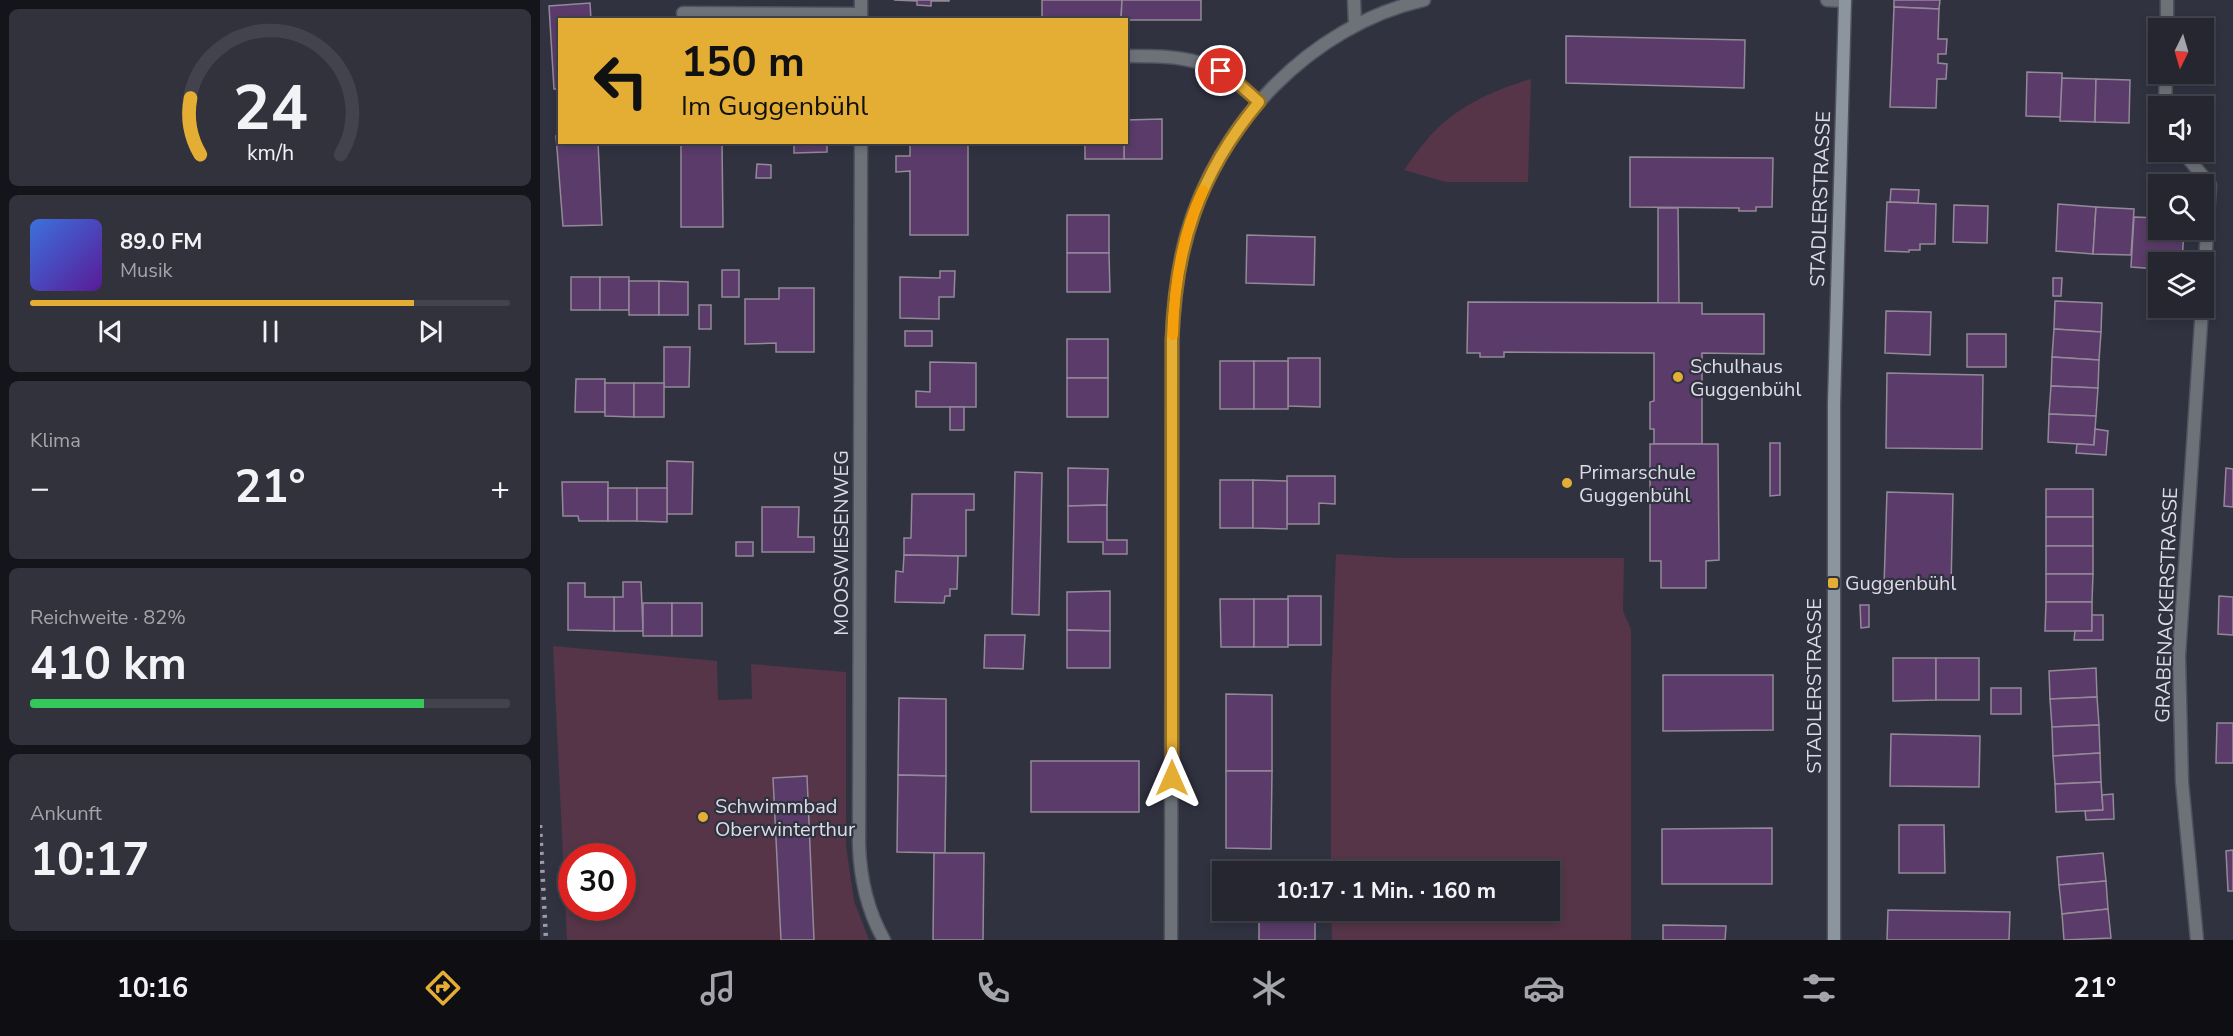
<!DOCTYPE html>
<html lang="de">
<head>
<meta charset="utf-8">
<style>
  :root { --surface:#252630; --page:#31323c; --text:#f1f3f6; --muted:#a3a5ab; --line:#42434c; --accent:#e4ae35 }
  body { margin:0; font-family:"Nunito Sans",sans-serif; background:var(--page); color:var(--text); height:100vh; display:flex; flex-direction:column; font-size:22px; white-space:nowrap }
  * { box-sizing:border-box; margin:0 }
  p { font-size:20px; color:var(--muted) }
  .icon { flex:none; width:33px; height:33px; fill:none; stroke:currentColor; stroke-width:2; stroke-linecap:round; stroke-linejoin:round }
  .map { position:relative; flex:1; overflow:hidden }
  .details { display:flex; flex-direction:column; gap:9px; padding:9px; background:#14151a; width:540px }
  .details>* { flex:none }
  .guide { position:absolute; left:18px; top:18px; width:570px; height:126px; border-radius:0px; box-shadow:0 3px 9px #0003,0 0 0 2px var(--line); background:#e4ae35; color:#111; overflow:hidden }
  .needle { width:39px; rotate:185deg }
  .tools { position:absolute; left:1608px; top:18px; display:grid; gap:12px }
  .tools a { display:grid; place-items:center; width:66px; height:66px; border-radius:0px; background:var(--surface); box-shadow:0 3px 9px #0003,0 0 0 2px var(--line); font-size:30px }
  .speed { position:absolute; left:18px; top:843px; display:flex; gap:12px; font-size:30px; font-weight:700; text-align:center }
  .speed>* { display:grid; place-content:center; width:78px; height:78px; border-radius:50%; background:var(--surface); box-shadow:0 3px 9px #0003,0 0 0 2px var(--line); line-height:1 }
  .speed .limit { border:9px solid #d22; background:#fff; color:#111 }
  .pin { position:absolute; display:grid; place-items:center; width:51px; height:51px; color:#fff; margin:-26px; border:3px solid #fff; border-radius:50%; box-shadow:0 2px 6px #0007 }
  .me { position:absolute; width:66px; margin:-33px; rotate:0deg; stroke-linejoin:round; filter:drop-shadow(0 0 4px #0008) }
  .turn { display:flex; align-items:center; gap:21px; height:126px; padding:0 24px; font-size:27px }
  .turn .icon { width:78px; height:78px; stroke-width:2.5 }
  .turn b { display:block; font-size:42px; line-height:51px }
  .big { font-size:45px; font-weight:700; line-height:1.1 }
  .details .tile { flex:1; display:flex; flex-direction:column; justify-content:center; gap:9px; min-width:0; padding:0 21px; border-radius:9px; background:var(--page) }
  .details .dial { align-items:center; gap:0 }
  .dial svg { height:156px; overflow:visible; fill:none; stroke:var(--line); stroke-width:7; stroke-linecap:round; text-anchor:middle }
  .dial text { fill:var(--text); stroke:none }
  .song { display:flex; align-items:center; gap:18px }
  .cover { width:72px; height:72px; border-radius:9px; background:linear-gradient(135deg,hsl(220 70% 55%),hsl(270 70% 35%)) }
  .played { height:6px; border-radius:3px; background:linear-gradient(90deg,var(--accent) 80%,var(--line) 80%) }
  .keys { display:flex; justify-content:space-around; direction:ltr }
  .heat { display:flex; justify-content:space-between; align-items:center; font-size:33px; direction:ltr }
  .charge { height:9px; border-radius:4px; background:linear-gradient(90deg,#34c759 82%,var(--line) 0) }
  .trip { position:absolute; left:672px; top:861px; width:348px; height:60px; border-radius:0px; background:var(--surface); box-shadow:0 3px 9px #0003,0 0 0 2px var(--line); font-weight:700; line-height:60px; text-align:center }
  .tabs { display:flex; height:96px; justify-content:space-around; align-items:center; background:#0f0f13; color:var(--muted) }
  .tabs .icon { width:42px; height:42px }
  .tabs .selected { color:var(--accent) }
  .tabs b { font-size:27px; color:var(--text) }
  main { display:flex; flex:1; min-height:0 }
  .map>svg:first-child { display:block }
  .green { fill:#553547; fill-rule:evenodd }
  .building { fill:#5a3b69; stroke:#938998; stroke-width:1.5 }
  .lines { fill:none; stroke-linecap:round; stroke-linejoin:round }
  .street-casing { stroke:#50515e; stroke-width:15 }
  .secondary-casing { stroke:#50515e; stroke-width:15 }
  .street { stroke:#6c7278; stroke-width:12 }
  .secondary { stroke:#8c959e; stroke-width:12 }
  .rail { stroke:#9c9da8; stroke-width:4.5; stroke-dasharray:3 6; stroke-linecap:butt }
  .route-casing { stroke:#947122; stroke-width:15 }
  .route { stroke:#e4ae35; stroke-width:10 }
  .slow { stroke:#f59e0b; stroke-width:10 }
  .poi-dot { fill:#e4ae35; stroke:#313240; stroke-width:2 }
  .labels { text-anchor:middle; stroke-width:4.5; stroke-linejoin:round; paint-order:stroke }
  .street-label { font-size:20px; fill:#dbdce5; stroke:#313240 }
  .poi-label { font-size:20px; fill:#dbdce5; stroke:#313240; text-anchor:start }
</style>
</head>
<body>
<main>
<section class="details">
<div class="tile dial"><svg viewBox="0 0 100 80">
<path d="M14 69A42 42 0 1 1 86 69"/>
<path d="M14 69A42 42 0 0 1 9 40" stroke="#e4ae35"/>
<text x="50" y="56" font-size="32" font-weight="700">24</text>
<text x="50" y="72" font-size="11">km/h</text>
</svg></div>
<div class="tile">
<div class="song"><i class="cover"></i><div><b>89.0 FM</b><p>Musik</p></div></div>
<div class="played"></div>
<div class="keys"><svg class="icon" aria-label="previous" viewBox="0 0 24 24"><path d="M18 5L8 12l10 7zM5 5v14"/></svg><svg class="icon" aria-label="pause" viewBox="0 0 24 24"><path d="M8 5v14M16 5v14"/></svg><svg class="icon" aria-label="next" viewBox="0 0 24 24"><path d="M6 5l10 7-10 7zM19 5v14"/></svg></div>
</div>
<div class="tile"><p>Klima</p>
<div class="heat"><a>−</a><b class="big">21°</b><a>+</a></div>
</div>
<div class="tile"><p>Reichweite · 82%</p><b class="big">410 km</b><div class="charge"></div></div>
<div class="tile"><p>Ankunft</p><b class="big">10:17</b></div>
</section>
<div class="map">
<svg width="1693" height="940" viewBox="0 0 1693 940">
  <rect width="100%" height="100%" fill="#313240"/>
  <!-- green -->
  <g class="green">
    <path d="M 991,79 L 988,182 L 906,182 L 864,170 C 872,159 880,147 890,136 C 916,107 953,90 991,79 Z"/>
    <polygon points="796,554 857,558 1084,558 1083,611 1091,629 1091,940 792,940 791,911 1010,910 1010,872 791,871 791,686"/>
    <path d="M 13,646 L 177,661 L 178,700 L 212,699 L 211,664 L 306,672 L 306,846 L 314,901 L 329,940 L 27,940 ZM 32,856 L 82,856 L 82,908 L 32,908 Z"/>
  </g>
  <!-- building -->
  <g class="building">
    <polygon points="354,0 409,0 409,1 391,1 391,6 377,5 377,1"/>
    <polygon points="502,0 582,0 581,20 502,19"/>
    <polygon points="582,0 661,0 661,20 581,20"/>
    <polygon points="1354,0 1400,0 1399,9 1354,7"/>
    <polygon points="50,3 51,20 20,20 20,89 14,89 9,6"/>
    <polygon points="1354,7 1399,9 1398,39 1407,39 1406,54 1398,54 1398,63 1407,64 1406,79 1397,79 1396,108 1350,107"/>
    <polygon points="1026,36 1205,40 1204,88 1026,83"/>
    <polygon points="1487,72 1522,73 1521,117 1486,116"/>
    <polygon points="1522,78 1556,79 1555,122 1520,121"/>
    <polygon points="1556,79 1590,80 1589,123 1555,122"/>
    <polygon points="622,119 622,159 584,159 584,142 586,142 586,120"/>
    <polygon points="16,136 20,136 20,142 58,142 62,225 23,226"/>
    <polygon points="141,142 182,142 183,227 141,227"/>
    <polygon points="254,142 287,142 287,152 254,153"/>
    <polygon points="370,142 428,142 428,235 370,235 370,171 356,172 356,156 370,156"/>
    <rect x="545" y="142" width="39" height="17"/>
    <polygon points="1090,157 1233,158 1232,207 1216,207 1216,211 1199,211 1199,208 1090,207"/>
    <polygon points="217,164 231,165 231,178 216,178"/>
    <polygon points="1351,189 1379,190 1378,203 1350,202"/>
    <polygon points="1347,202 1396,204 1395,244 1380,244 1380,250 1369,250 1369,252 1345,251"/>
    <polygon points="1518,204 1556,207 1553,254 1516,251"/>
    <polygon points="1414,205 1448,206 1447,243 1413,242"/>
    <polygon points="1556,207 1594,209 1591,255 1553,254"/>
    <polygon points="1118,208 1138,208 1139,303 1118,303"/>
    <rect x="527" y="215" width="42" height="38"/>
    <polygon points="1594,217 1618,218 1618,230 1644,230 1642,262 1618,262 1618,269 1591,267"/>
    <polygon points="707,235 775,237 774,285 706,283"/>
    <polygon points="527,253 569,253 570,292 527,292"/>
    <rect x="182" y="270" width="17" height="27"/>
    <polygon points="400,271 415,271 414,297 399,297 399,319 360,318 360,277 400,278"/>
    <rect x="31" y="277" width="29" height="33"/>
    <rect x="60" y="277" width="29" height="33"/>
    <polygon points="1513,278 1522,278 1521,296 1513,296"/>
    <rect x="89" y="281" width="30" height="34"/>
    <polygon points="119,281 148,282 148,315 119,315"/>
    <polygon points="239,288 274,288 274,352 236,352 236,343 205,344 205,299 239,299"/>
    <polygon points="1515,301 1562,303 1561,332 1514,329"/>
    <polygon points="928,302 1162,303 1162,314 1224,314 1224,354 1162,353 1162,444 1114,444 1114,429 1110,429 1110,402 1114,401 1114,353 964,352 964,357 940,357 940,353 927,353"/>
    <rect x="159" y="305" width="12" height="24"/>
    <polygon points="1346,311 1391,312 1390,355 1345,353"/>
    <polygon points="1514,329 1561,332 1559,360 1512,357"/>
    <rect x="365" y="331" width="27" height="15"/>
    <rect x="1427" y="334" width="39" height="33"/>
    <rect x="527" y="339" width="41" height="39"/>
    <polygon points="124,347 150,347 149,387 124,387"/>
    <polygon points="1512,357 1559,360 1558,388 1511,386"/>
    <polygon points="748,358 780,358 780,407 748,406"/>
    <rect x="680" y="361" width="34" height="48"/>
    <rect x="714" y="361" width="34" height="48"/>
    <polygon points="390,362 436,363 436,407 376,407 376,391 390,392"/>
    <polygon points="1347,373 1443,375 1442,449 1346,448"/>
    <rect x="527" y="378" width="41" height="39"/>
    <polygon points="36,379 65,379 65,412 35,412"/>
    <polygon points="65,383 94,383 94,417 65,416"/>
    <rect x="94" y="383" width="30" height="34"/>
    <polygon points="1511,386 1558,388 1556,416 1509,414"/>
    <rect x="410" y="407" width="14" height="23"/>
    <polygon points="1509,414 1556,416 1554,445 1508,442"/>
    <polygon points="1555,429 1568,431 1566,455 1536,453 1537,444 1554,445"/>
    <polygon points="1230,443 1240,443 1240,495 1230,496"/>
    <polygon points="1110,444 1178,444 1179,560 1166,561 1166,588 1121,588 1121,561 1110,561"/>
    <polygon points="127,461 153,462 152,514 127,514"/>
    <polygon points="528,468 568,469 567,505 528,506"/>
    <polygon points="1686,468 1693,469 1693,507 1684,506"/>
    <polygon points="475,472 502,473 499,615 472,614"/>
    <polygon points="747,476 795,476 795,504 779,503 779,524 747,524"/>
    <rect x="680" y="480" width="33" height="48"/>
    <polygon points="713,480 747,481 747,529 713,528"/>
    <polygon points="22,482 68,482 68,521 39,521 38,516 23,516"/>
    <rect x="68" y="488" width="29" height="33"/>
    <polygon points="97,488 127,488 127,522 97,521"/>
    <rect x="1506" y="489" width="47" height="28"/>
    <polygon points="1347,492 1413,494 1411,588 1344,586"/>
    <polygon points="372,494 434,494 434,510 426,510 426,556 364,555 364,538 371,538"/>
    <polygon points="567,505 567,540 587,540 587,554 563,554 563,542 528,542 528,506"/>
    <polygon points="222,507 259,507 258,537 274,537 274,552 222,552"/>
    <rect x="1506" y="517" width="47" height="29"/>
    <rect x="196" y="542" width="17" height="14"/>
    <rect x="1506" y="546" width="47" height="28"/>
    <polygon points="364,555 418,556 417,589 410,589 410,596 405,596 404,603 355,602 356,571 363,572"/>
    <polygon points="1506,574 1553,574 1552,602 1506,602"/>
    <polygon points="83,582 101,582 103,631 74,631 74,597 83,597"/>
    <polygon points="28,583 45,583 45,597 74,597 74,631 28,630"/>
    <polygon points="570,591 570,631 527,630 527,592"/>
    <rect x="748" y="596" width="33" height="49"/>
    <polygon points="1679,596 1693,597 1693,635 1678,634"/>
    <polygon points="680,599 714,599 714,647 681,647"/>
    <rect x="714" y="599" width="34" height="48"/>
    <polygon points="1506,602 1552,602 1552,631 1505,631"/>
    <rect x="103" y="603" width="29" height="33"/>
    <rect x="132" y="603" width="30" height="33"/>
    <polygon points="1320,605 1329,605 1329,627 1321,628"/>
    <polygon points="1552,615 1563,615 1563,640 1534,640 1535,631 1552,631"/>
    <polygon points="527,630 570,631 570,668 527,668"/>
    <polygon points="445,635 485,635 483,669 444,668"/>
    <polygon points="1353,658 1396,658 1396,700 1353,701"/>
    <rect x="1396" y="658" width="43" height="42"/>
    <polygon points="1556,668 1557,697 1510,699 1509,671"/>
    <polygon points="1123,675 1233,675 1233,730 1123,731"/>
    <rect x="1451" y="688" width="30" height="26"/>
    <polygon points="686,694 732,695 732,771 686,771"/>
    <polygon points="1557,697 1559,725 1512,727 1510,699"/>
    <polygon points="359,698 406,699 406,776 358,775"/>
    <polygon points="1677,723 1693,723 1693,763 1676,763"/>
    <polygon points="1559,725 1560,753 1513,756 1512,727"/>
    <polygon points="1351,734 1440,736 1439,787 1350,786"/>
    <polygon points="1560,753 1561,782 1515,784 1513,756"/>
    <rect x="491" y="761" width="108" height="51"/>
    <polygon points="686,771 732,771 731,849 686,848"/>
    <polygon points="358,775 406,776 405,853 357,852"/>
    <polygon points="267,776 274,940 241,940 233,778"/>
    <polygon points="1561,782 1563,810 1516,812 1515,784"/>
    <polygon points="1573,794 1574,819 1546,820 1545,811 1563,810 1562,795"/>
    <polygon points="1359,825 1404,825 1405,873 1359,873"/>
    <polygon points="1232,828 1232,884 1122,884 1122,829"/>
    <polygon points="1693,850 1693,891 1688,891 1686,851"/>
    <polygon points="394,853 444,853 443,940 393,940"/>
    <polygon points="1563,853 1566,881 1519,885 1517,857"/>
    <polygon points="1566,881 1568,909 1522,914 1519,885"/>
    <polygon points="1568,909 1571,938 1524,940 1522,914"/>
    <polygon points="1348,910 1470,912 1469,940 1347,940"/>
    <rect x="719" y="920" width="56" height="20"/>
    <polygon points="1123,925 1186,926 1185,940 1123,940"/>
  </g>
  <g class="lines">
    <defs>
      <g id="street">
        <polyline points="321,0 321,20"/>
        <polyline points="814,0 815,25"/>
        <polyline points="1287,0 1305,1"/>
        <polyline points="143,13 321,14"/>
        <polyline points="1627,28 1627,0"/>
        <path d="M 586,56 C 650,56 671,58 719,102"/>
        <polyline points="1625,106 1626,74"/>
        <path d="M 321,142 L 319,844 C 320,877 327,910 344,940"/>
        <polyline points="1643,152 1670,185 1664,279"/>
        <path d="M 631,940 L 632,340 C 634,304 637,270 646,236 C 677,125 770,26 884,0"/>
        <polyline points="1657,940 1642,782 1639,656 1662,308"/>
      </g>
      <polyline id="secondary" points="1294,940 1294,404 1305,0"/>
    </defs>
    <!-- street casing -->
    <use href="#street" class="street-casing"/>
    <!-- secondary casing -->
    <use href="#secondary" class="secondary-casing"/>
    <!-- street -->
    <use href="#street" class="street"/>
    <!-- secondary -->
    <use href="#secondary" class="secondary"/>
    <!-- rail -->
    <polyline class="rail" points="0,825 6,940"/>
  </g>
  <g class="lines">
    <defs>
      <path id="route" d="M 632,778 L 632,340 C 635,247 659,174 719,102 L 699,84 L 681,71"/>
    </defs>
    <!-- route casing -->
    <use href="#route" class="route-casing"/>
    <!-- route -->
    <use href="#route" class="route"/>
    <!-- slow -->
    <path class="slow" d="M 633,335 C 634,286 641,235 663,190"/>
  </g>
  <!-- markers -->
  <g class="poi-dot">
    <circle cx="1138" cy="377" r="6"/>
    <circle cx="1027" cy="483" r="6"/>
    <rect x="1287" y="577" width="12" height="12" rx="3"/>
    <circle cx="163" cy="817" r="6"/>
  </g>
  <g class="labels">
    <!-- street labels -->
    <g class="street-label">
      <text transform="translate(1280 199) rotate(-88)" y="7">STADLERSTRASSE</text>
      <text transform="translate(301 543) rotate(-90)" y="7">MOOSWIESENWEG</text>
      <text transform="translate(1626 605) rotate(-88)" y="7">GRABENACKERSTRASSE</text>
      <text transform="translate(1274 686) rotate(-90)" y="7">STADLERSTRASSE</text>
    </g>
    <!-- poi labels -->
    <g class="poi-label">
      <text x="1150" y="373">Schulhaus<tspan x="1150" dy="23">Guggenbühl</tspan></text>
      <text x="1039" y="479">Primarschule<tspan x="1039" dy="23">Guggenbühl</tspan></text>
      <text x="1305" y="590">Guggenbühl</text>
      <text x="175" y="813">Schwimmbad<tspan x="175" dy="23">Oberwinterthur</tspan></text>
    </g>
  </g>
</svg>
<div class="tools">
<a><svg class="needle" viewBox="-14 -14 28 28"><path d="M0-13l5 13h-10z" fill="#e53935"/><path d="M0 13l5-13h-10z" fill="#a3a5ab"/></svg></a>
<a><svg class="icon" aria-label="sound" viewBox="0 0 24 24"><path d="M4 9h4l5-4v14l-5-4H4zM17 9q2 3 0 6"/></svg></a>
<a><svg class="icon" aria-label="search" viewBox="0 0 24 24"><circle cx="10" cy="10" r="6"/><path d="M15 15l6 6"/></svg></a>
<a><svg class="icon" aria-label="layers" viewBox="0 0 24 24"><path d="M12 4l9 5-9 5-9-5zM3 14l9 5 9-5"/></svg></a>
</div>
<div class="speed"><div class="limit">30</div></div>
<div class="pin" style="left:681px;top:71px;background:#d93025"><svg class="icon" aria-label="arrive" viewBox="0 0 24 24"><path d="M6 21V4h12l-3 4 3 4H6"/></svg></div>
<svg class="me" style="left:632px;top:778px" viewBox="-20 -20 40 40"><path d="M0-17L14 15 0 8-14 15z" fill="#e4ae35" stroke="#fff" stroke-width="4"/></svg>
<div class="trip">10:17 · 1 Min. · 160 m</div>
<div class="guide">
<div class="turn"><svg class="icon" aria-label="left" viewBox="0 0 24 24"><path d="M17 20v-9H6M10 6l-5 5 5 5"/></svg><div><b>150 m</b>Im Guggenbühl</div></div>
</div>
</div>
</main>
<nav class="tabs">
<b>10:16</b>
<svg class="icon selected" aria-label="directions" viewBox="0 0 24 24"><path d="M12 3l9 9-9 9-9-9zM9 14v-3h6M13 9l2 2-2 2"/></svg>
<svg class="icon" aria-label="music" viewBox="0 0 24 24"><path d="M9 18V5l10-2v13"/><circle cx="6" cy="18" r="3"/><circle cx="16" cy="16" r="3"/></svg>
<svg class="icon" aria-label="phone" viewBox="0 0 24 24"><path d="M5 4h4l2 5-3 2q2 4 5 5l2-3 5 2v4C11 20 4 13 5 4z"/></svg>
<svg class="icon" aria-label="climate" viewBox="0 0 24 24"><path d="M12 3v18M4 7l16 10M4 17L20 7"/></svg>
<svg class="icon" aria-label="car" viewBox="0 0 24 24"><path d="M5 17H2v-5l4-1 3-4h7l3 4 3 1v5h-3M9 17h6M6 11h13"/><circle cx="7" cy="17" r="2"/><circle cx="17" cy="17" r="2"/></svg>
<svg class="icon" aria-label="filters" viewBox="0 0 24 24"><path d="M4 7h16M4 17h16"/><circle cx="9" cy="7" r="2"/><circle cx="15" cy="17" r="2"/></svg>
<b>21°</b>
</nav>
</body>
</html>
